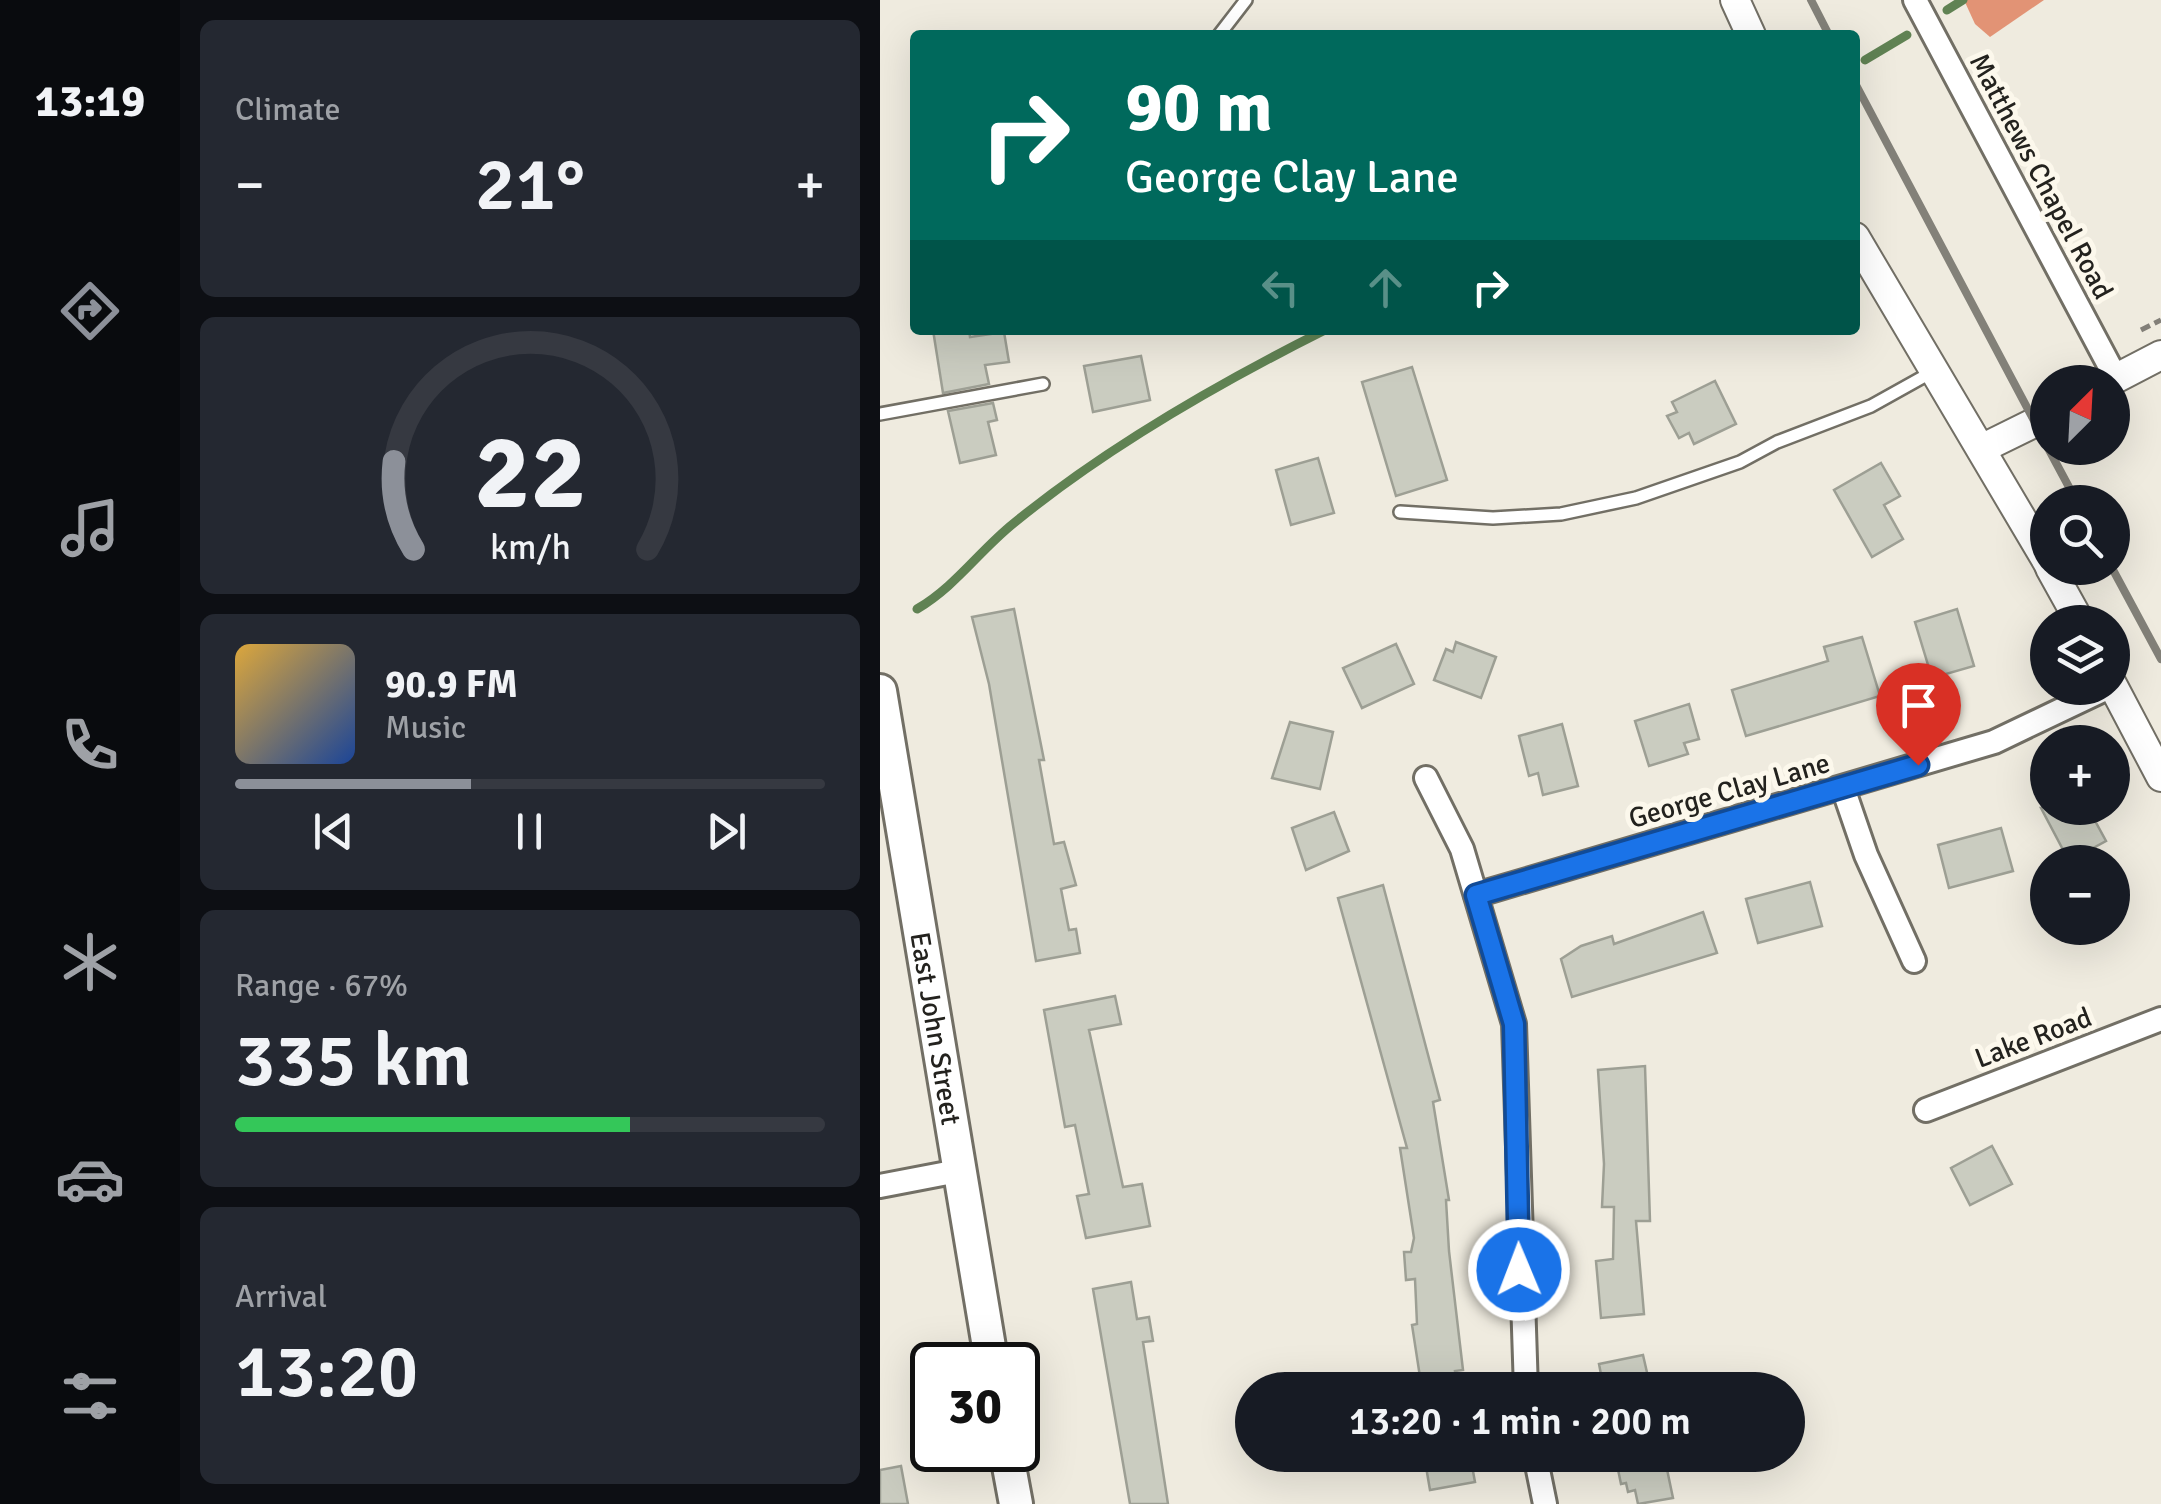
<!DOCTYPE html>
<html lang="en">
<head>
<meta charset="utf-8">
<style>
  :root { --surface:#171b24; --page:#242831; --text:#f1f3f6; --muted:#9ea1a6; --line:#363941; --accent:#8c9099 }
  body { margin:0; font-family:Signika,sans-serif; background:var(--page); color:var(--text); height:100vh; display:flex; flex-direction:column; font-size:38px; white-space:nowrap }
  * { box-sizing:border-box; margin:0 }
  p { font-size:32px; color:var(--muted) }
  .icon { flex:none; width:55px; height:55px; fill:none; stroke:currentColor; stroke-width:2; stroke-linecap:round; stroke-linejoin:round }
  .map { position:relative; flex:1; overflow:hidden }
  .panel { display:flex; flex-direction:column; gap:20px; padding:20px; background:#0d0f14; width:700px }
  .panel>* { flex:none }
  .banner { position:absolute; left:30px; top:30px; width:950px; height:305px; border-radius:10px; box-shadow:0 10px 40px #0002; background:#00695c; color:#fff; overflow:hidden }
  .needle { width:65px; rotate:24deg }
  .fabs { position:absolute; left:1150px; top:365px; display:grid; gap:20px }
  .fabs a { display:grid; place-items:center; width:100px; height:100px; border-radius:50%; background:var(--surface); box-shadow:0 10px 40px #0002; font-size:50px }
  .speed { position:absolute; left:30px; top:1342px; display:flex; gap:20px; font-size:50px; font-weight:700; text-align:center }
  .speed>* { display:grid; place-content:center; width:130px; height:130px; border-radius:50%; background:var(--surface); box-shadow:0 10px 40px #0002; line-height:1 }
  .speed .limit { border:5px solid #111; border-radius:15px; background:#fff; color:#111 }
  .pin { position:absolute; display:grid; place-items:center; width:85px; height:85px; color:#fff; margin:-102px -42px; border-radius:50% 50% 50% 0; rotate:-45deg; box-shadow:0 0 10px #0007 }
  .pin .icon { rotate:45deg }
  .me { position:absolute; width:110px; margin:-55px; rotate:359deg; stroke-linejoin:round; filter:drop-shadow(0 0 8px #0008) }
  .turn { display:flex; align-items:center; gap:35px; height:210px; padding:0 50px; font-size:45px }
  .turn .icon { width:130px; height:130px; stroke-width:2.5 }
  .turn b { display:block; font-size:70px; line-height:85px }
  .lanes { display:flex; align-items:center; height:95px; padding:0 50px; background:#0003; justify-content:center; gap:50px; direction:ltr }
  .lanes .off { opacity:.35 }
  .big { font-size:75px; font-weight:600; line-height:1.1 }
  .panel .tile { flex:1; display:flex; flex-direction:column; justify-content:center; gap:15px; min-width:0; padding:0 35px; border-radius:15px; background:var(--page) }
  .panel .dial { align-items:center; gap:0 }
  .dial svg { height:260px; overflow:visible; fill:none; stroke:var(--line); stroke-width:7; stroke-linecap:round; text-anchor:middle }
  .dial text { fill:var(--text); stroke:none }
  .song { display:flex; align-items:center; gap:30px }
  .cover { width:120px; height:120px; border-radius:15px; background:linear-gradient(135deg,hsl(40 70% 55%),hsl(220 70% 35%)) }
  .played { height:10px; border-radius:5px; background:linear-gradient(90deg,var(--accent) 40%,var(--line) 40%) }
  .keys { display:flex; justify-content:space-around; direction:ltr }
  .heat { display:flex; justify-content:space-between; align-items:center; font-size:55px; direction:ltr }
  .charge { height:15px; border-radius:8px; background:linear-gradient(90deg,#34c759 67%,var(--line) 0) }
  .trip { position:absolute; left:355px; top:1372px; width:570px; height:100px; border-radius:50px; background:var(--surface); box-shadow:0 10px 40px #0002; font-weight:600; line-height:100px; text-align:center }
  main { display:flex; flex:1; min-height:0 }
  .dock { display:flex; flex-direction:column; width:180px; justify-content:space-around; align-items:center; background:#090b0e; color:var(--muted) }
  .dock .icon { width:70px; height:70px }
  .dock .on { color:var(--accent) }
  .dock b { font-size:45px; color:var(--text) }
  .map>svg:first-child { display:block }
  .forest { fill:#e29375 }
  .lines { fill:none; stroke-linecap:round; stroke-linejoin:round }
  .stream { stroke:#608253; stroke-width:9 }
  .building { fill:#caccc0; stroke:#9d9f94; stroke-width:2.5 }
  .service-casing { stroke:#726f65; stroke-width:16 }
  .minor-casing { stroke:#726f65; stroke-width:28 }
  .tertiary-casing { stroke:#726f65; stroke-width:32 }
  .secondary-casing { stroke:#726f65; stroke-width:38 }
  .path { stroke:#827f78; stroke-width:5; stroke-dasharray:10 5; stroke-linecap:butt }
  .service { stroke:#fff; stroke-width:11 }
  .minor { stroke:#fff; stroke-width:22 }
  .tertiary { stroke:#fff; stroke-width:28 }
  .secondary { stroke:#fff; stroke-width:32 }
  .rail { stroke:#838179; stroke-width:8 }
  .route-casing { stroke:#114b97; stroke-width:25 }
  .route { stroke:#1a73e8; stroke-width:18 }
  .labels { text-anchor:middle; stroke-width:10; stroke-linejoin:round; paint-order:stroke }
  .street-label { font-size:28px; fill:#23221e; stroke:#fcf8ec }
</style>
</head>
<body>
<main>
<nav class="dock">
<b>13:19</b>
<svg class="icon on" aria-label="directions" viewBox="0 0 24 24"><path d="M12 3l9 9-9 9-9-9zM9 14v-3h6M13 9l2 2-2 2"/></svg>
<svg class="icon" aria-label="music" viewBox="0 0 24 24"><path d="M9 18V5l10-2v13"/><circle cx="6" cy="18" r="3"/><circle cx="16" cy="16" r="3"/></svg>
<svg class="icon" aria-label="phone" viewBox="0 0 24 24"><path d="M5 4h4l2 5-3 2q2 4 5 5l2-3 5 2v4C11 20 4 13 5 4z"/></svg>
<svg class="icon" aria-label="climate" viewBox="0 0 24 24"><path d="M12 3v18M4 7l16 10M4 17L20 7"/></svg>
<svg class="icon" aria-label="car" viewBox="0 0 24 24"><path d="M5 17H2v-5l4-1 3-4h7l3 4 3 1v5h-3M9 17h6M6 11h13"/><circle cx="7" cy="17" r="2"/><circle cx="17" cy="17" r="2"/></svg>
<svg class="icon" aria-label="filters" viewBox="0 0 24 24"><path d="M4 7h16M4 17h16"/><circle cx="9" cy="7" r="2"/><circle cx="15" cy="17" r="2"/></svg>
</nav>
<section class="panel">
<div class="tile"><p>Climate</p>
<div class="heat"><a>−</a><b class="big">21°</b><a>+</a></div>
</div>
<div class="tile dial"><svg viewBox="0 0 100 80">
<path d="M14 69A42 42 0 1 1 86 69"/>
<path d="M14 69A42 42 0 0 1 8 42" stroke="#8c9099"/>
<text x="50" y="56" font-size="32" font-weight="700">22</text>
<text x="50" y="72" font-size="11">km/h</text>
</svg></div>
<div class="tile">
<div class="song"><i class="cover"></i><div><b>90.9 FM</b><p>Music</p></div></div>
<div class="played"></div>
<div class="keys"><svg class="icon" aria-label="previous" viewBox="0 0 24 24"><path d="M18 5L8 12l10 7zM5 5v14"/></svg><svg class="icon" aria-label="pause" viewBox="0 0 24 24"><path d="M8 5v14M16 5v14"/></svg><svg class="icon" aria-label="next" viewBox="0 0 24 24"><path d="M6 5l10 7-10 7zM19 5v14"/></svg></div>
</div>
<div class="tile"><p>Range · 67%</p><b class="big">335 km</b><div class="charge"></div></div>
<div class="tile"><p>Arrival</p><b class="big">13:20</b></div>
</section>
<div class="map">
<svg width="1281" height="1504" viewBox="0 0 1281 1504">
  <rect width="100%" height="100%" fill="#efebdf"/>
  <!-- forest -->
  <polygon class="forest" points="1084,0 1164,0 1110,37 1095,24"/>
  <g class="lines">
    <!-- stream -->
    <g class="stream">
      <polyline points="1067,10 1083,0"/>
      <polyline points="985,60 1027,35"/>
      <path d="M 37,609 C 76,586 99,551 134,523 C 227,447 337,384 445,330"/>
    </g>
  </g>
  <!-- building -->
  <g class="building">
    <polygon points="53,330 89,330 90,337 124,332 129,362 105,365 109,384 63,393"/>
    <polygon points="261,356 270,400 213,412 204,366"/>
    <polygon points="532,367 567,480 516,496 482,382"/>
    <polygon points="835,381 856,424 814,444 809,433 799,438 787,416 797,412 792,402"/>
    <polygon points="113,403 117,420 108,422 116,455 80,463 68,411"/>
    <polygon points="438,458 454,513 411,525 396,470"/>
    <polygon points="1001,463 1020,496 1004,505 1023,539 992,557 954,490"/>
    <polygon points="134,609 164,760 159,760 174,844 184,842 196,885 181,889 189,930 196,929 200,953 156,961 109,684 92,617"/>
    <polygon points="1077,609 1094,666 1052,678 1035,622"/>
    <polygon points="982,637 1000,696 866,736 852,690 948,661 944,647"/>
    <polygon points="576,642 616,657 601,698 554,680 566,649 573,652"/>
    <polygon points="516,644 534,684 482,708 463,668"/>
    <polygon points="809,704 819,739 804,743 808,754 769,766 755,721"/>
    <polygon points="410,722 453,732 440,789 392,778"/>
    <polygon points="682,724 698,786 663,795 658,773 649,776 639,736"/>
    <polygon points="1161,808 1208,808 1226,841 1189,861"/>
    <polygon points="454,812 469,851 426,870 412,828"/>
    <polygon points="1121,828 1133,871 1069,888 1058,845"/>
    <polygon points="930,882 942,926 878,943 866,899"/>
    <polygon points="503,885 560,1100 553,1102 569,1200 566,1200 569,1251 583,1370 575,1371 577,1384 542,1390 532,1325 537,1324 535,1279 526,1280 524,1252 531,1252 534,1238 520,1148 527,1148 458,898"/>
    <polygon points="823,912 837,953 692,997 681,959 701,946 732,936 734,944"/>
    <polygon points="235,996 241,1024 209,1030 243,1187 262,1184 270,1226 206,1238 197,1196 209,1194 195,1125 185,1127 164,1010"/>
    <polygon points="765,1066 770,1221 756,1221 764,1314 721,1318 716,1261 733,1259 734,1207 722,1207 724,1164 718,1070"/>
    <polygon points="1112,1146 1132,1184 1090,1205 1071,1168"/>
    <polygon points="251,1282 257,1319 269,1317 273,1341 263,1342 288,1504 250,1504 213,1289"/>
    <polygon points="763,1355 771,1390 724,1390 719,1364"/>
    <polygon points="544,1455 590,1455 595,1482 550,1490"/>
    <polygon points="735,1455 784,1455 793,1498 758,1504 755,1490 748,1492 746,1483 741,1484"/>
    <polygon points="21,1466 28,1504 0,1504 0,1470"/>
  </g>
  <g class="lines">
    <defs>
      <g id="service">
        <polyline points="339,35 366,0"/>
        <polyline points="0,414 163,384"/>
        <polyline points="520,512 613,518 681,514 756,498 860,462 897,442 991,406 1052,372"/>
      </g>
      <g id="minor">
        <polyline points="1035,0 1236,378"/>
        <polyline points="546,778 582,849 634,1024 646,1390"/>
        <polyline points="963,788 986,855 1034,961"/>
        <polyline points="596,895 1114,742 1227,688"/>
        <polyline points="1046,1110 1281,1019"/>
        <polyline points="0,1186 78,1171"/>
        <polyline points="655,1455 665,1504"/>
      </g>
      <g id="tertiary">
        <polyline points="855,0 871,35"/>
        <polyline points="975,237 1168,563"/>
        <polyline points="1229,382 1281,355"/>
        <polyline points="1103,448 1168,416"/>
        <polyline points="1170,568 1200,622"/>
        <polyline points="1232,684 1281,777"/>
      </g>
      <g id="secondary">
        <path id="s1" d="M 0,691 L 112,1365"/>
        <polyline points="126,1450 136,1504"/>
      </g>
    </defs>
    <!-- service casing -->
    <use href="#service" class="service-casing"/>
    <!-- minor casing -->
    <use href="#minor" class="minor-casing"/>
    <!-- tertiary casing -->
    <use href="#tertiary" class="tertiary-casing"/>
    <!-- secondary casing -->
    <use href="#secondary" class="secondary-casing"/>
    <!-- path -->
    <polyline class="path" points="1261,330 1281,320"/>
    <!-- service -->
    <use href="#service" class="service"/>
    <!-- minor -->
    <use href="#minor" class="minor"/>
    <!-- tertiary -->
    <use href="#tertiary" class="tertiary"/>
    <!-- secondary -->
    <use href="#secondary" class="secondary"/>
    <!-- rail -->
    <g class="rail">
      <polyline points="931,0 949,35"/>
      <polyline points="975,83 1168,447"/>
      <polyline points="1168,448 1197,502"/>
      <polyline points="1232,568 1281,659"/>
    </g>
  </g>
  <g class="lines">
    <defs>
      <polyline id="route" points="639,1270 634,1024 596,895 1038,765"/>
    </defs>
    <!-- route casing -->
    <use href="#route" class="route-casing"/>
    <!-- route -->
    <use href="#route" class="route"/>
  </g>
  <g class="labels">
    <!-- street labels -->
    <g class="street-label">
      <text transform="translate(1162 176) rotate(62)" y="10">Matthews Chapel Road</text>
      <text transform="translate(849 790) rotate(-16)" y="10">George Clay Lane</text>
      <text dy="10" stroke="none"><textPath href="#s1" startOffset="342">East John Street</textPath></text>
      <text transform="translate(1153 1037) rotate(-21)" y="10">Lake Road</text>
    </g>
  </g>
</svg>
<div class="fabs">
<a><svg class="needle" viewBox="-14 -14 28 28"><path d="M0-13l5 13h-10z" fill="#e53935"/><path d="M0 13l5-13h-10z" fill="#9ea1a6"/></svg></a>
<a><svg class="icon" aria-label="search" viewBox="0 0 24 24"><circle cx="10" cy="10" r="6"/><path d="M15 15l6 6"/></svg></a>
<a><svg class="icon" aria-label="layers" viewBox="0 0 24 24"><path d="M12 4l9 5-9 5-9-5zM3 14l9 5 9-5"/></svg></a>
<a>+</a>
<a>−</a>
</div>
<div class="speed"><div class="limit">30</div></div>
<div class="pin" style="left:1038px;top:765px;background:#d93025"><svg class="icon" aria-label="arrive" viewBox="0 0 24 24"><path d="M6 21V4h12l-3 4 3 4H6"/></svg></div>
<svg class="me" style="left:639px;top:1270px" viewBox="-20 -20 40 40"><circle r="17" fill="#1a73e8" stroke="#fff" stroke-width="3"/><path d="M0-11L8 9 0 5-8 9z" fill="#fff"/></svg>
<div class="trip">13:20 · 1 min · 200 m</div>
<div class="banner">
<div class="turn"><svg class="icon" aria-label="right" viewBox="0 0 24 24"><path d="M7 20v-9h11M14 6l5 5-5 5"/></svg><div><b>90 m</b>George Clay Lane</div></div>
<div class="lanes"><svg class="icon off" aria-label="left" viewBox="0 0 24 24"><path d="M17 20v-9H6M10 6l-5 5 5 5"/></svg><svg class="icon off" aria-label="ahead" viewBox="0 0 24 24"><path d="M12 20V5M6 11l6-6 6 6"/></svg><svg class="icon" aria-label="right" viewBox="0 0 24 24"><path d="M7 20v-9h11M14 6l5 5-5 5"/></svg></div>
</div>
</div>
</main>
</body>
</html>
